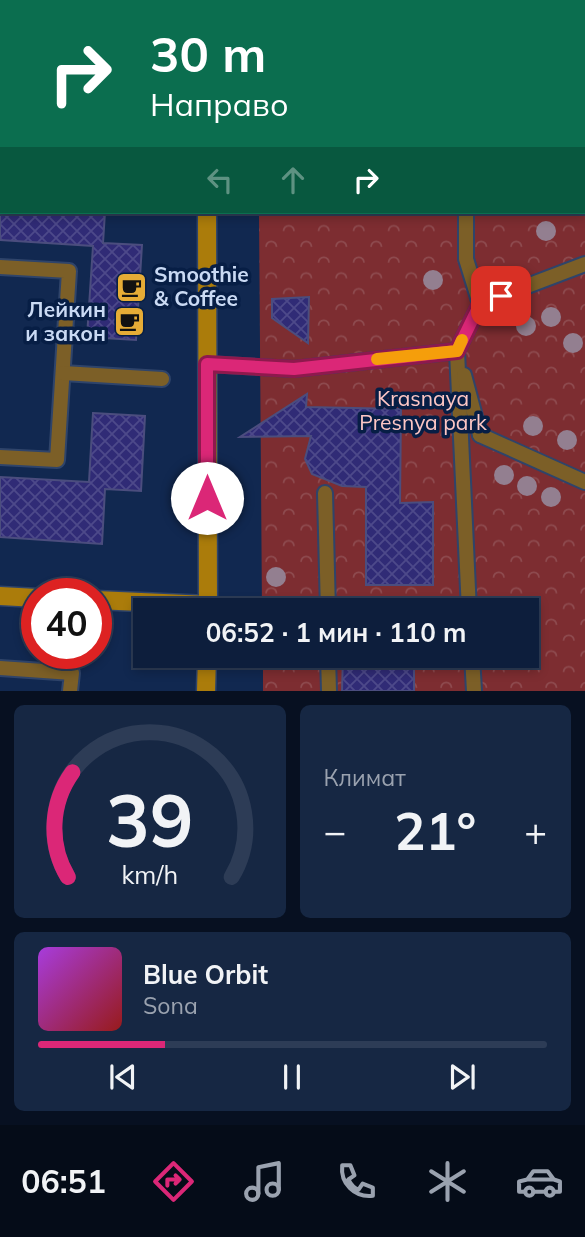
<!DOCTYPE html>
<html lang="ru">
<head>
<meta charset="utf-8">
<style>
  :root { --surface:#0d1e3c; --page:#162743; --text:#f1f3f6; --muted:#9aa2af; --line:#2d3c56; --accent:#db2777 }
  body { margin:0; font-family:Mulish,sans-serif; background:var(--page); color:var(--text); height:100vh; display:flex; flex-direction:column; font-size:26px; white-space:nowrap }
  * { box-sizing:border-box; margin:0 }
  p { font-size:23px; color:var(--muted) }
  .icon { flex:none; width:38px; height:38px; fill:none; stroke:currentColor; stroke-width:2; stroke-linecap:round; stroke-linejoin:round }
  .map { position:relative; height:691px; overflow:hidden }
  .sheet { display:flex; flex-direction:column; gap:14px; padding:14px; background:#071021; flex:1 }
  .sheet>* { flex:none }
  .hud { position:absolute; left:0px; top:0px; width:586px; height:214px; box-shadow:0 4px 10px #0003,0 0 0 2px var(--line); background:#0b6e4f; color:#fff; overflow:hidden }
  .speed { position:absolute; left:21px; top:578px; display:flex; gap:14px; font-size:35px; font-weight:700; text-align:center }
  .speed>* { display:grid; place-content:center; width:91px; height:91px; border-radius:50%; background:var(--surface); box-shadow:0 4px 10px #0003,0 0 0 2px var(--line); line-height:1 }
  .speed .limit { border:10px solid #d22; background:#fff; color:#111 }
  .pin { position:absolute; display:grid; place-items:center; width:60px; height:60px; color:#fff; margin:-30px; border-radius:14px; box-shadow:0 4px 10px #0006 }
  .me { position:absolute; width:77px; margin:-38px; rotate:0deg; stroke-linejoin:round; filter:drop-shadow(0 0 5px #0008) }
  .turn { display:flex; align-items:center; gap:24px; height:147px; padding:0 35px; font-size:32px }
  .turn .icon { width:91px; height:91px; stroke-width:2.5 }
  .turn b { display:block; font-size:49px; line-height:60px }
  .lanes { display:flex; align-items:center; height:66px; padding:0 35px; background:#0003; justify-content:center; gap:35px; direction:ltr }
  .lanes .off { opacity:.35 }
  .big { font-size:52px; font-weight:700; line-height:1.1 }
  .sheet .card { flex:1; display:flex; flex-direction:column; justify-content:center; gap:10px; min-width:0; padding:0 24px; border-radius:10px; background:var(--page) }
  .sheet .dial { align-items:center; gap:0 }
  .dial svg { height:182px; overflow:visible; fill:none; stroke:var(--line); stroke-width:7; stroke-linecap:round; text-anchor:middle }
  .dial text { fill:var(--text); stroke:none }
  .song { display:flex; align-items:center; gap:21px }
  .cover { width:84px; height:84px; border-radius:10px; background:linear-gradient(135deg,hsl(280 70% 55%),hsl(0 70% 35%)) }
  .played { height:7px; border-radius:4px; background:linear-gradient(90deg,var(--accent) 25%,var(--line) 25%) }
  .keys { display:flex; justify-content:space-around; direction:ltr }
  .heat { display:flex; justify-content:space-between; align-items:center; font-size:38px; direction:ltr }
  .sheet .tiles { flex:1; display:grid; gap:14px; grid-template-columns:1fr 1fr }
  .card:last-child { grid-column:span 2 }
  .trip { position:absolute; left:133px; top:598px; width:406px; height:70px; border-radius:0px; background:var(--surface); box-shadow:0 4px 10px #0003,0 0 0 2px var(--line); font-weight:700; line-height:70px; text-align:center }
  .tab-bar { display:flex; height:112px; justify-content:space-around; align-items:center; background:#050c18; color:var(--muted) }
  .tab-bar .icon { width:49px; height:49px }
  .tab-bar .on { color:var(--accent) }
  .tab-bar b { font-size:32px; color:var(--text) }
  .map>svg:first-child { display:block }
  .park { fill:url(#park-crowns) }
  .building { fill:url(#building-cross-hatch); stroke:#4b4d7e; stroke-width:2 }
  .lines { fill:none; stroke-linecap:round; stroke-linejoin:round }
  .lane-casing { stroke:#2f446a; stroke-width:18 }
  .secondary-casing { stroke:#2f446a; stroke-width:21 }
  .lane { stroke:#7c5f27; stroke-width:14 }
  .secondary { stroke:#ab7c0b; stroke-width:18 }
  .tree { fill:#937f90 }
  .route-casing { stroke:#8e194d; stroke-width:18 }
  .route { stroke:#db2777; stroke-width:12 }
  .slow { stroke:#f59e0b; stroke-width:12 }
  .labels { text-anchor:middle; stroke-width:7; stroke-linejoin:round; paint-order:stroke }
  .poi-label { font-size:21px; font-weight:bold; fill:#cadaf4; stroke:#071e45; text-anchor:start }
  .park-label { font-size:21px; fill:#fdc7c5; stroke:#071e45 }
</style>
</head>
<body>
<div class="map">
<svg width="585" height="691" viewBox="0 0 585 691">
  <defs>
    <pattern id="park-crowns" width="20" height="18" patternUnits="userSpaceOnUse" patternTransform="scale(1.75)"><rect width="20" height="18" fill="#7d2d31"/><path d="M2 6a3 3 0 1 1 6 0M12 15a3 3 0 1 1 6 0" fill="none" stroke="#8e4b4f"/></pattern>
    <pattern id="building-cross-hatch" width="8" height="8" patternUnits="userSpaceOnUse" patternTransform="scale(1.75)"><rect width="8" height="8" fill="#302b76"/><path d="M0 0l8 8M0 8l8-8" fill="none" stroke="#4d498a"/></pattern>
  </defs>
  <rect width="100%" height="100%" fill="#112850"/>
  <!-- park -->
  <polygon class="park" points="257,0 585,0 585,691 263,691 263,656 527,656 527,611 262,611 259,212 584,212 584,2"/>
  <!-- building -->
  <g class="building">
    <polygon points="0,212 105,212 103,243 142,245 136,340 87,337 93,246 0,240"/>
    <polygon points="309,297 308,343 272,318 272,299"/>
    <polygon points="307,394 306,407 401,409 400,503 433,502 433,585 366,585 366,487 342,486 312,474 305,459 311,436 240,437"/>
    <polygon points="93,413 145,416 141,491 105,489 102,544 0,537 0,477 89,482"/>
    <polygon points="343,656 414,656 414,691 342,691"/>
  </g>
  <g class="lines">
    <defs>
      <g id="lane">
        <polyline points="466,0 466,2"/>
        <polyline points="49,2 49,0"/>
        <polyline points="0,4 2,4"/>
        <polyline points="0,100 2,100"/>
        <polyline points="0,167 2,167"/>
        <polyline points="466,212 466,259 480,304 457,351 469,611"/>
        <polyline points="0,267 69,271 57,460 0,457"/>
        <polyline points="480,304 585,264"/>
        <polyline points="207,364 294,369 457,351"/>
        <polyline points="63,373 162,379"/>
        <polyline points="464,375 480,435"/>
        <polyline points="480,435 585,482"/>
        <polyline points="325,493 328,611"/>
        <polyline points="328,656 329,691"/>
        <polyline points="472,656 474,691"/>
        <polyline points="0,668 72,673 70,691"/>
      </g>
      <g id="secondary">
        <polyline points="206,0 206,2"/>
        <polyline points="207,212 208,611"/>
        <polyline points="0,596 37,598"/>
        <polyline points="96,600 208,605"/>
        <polyline points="206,691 207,656"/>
      </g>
    </defs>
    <!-- lane casing -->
    <use href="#lane" class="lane-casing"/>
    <!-- secondary casing -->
    <use href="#secondary" class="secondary-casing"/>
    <!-- lane -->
    <use href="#lane" class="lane"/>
    <!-- secondary -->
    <use href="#secondary" class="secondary"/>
  </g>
  <!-- trees -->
  <g class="tree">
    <circle cx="546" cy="231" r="10"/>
    <circle cx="433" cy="280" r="10"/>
    <circle cx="551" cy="317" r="10"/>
    <circle cx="526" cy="326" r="10"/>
    <circle cx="573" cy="343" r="10"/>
    <circle cx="533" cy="426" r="10"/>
    <circle cx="567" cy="440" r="10"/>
    <circle cx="504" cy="475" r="10"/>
    <circle cx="527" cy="486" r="10"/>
    <circle cx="551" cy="497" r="10"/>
    <circle cx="276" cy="577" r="10"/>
  </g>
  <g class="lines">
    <defs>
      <polyline id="route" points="207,498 207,364 294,369 457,351 480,304 501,296"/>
    </defs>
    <!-- route casing -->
    <use href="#route" class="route-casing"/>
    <!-- route -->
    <use href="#route" class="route"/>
    <!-- slow -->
    <polyline class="slow" points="377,359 457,351 462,340"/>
  </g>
  <!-- icons -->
  <defs>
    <symbol id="cafe-square" viewBox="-11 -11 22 22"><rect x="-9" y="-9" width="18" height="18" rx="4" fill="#e6ac36" stroke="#071e45"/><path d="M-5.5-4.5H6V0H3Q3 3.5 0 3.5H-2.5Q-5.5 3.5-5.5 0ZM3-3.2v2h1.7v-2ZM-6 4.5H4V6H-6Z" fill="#111"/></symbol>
  </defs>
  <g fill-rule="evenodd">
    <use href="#cafe-square" x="114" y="270" width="35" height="35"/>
    <use href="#cafe-square" x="112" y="304" width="35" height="35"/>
  </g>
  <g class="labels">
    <!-- poi labels -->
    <g class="poi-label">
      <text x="154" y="282">Smoothie<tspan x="154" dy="24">&amp; Coffee</tspan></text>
      <text x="106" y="317" text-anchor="end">Лейкин<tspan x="106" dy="24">и закон</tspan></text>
    </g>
    <!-- park labels -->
    <g class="park-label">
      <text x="423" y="406">Krasnaya<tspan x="423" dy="24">Presnya park</tspan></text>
    </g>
  </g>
</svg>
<div class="speed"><div class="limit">40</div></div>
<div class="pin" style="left:501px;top:296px;background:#d93025"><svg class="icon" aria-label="arrive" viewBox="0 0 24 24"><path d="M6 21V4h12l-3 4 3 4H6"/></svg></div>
<svg class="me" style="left:207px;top:498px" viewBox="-20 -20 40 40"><circle r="19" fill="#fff"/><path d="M0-13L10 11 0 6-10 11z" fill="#db2777"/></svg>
<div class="trip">06:52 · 1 мин · 110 m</div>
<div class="hud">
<div class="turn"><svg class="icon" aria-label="right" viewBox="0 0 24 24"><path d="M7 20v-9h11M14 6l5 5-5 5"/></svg><div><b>30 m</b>Направо</div></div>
<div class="lanes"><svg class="icon off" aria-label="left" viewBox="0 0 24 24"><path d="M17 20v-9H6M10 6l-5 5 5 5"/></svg><svg class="icon off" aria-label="ahead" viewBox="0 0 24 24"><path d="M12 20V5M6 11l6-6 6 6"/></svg><svg class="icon" aria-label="right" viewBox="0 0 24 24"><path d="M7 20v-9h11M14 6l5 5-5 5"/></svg></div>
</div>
</div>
<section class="sheet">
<div class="tiles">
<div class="card dial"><svg viewBox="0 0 100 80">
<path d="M14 69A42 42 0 1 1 86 69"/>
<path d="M14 69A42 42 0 0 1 16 23" stroke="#db2777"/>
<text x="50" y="56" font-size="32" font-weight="700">39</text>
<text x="50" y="72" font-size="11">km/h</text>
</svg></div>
<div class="card"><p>Климат</p>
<div class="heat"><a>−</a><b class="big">21°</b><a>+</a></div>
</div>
<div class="card">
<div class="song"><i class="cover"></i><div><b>Blue Orbit</b><p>Sona</p></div></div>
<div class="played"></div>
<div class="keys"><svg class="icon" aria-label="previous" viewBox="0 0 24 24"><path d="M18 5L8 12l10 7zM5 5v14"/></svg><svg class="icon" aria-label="pause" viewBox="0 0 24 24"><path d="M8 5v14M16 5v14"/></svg><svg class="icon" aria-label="next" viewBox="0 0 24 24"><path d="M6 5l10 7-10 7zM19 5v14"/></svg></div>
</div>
</div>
</section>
<nav class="tab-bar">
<b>06:51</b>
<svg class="icon on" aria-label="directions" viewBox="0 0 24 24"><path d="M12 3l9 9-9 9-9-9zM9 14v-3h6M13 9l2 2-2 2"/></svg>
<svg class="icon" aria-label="music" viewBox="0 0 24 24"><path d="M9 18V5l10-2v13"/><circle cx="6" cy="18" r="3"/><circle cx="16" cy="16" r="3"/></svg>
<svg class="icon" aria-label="phone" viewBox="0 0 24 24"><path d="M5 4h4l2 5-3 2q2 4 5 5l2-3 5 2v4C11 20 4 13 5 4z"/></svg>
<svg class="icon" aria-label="climate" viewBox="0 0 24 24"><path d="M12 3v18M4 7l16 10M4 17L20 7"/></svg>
<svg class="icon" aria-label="car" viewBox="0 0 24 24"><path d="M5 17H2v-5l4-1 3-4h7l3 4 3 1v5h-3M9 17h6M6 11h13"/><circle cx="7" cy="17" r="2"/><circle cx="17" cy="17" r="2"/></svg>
</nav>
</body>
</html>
